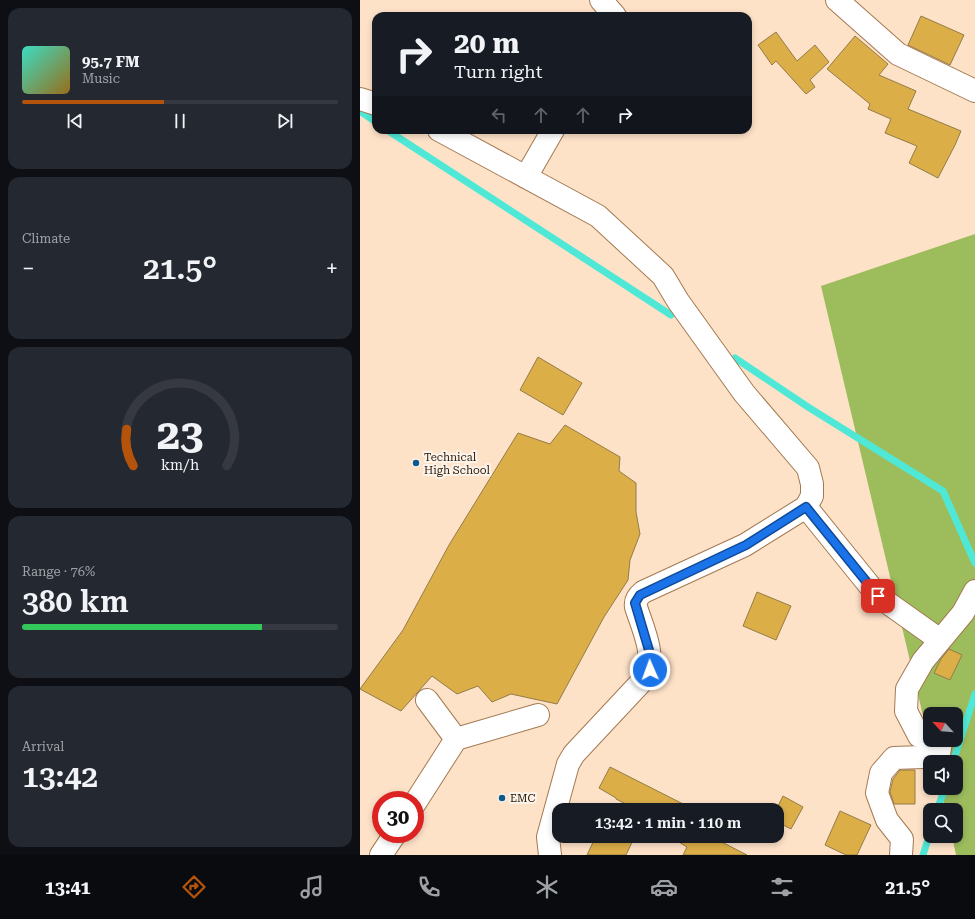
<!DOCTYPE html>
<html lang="en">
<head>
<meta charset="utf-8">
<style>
  :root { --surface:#171b24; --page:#242831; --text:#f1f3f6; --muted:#9ea1a6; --line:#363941; --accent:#b45309 }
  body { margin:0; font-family:"Roboto Serif",serif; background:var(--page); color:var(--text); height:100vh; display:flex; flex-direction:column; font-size:15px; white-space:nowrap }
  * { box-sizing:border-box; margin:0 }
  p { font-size:13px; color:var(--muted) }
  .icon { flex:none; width:22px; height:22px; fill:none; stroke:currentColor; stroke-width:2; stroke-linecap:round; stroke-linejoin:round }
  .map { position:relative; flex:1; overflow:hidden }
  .sheet { display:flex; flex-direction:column; gap:8px; padding:8px; background:#0d0f14; width:360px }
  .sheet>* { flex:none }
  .top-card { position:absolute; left:12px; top:12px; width:380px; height:122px; border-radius:12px; box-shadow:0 2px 6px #0003; background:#171b24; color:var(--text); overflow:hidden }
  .needle { width:26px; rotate:296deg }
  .controls { position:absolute; left:563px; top:707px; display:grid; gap:8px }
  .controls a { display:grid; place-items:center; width:40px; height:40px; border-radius:8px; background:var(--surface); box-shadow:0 2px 6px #0003; font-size:20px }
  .speed { position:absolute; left:12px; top:791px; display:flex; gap:8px; font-size:20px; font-weight:700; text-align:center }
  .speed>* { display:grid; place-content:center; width:52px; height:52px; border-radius:50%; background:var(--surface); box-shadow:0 2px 6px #0003; line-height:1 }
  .speed .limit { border:6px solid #d22; background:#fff; color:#111 }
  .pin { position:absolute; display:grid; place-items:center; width:34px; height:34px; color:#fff; margin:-17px; border-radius:8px; box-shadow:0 2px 6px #0006 }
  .me { position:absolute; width:44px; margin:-22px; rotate:358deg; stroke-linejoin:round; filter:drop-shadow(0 0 3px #0008) }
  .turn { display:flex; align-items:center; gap:14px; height:84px; padding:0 16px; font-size:18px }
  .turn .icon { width:52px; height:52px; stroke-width:2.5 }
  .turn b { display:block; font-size:28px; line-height:34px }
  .lanes { display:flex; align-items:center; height:38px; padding:0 16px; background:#0003; justify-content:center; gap:20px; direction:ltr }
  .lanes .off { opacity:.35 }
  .big { font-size:30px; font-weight:600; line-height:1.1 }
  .sheet .tile { flex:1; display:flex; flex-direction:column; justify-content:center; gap:6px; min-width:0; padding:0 14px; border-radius:12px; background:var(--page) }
  .sheet .dial { align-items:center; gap:0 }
  .dial svg { height:104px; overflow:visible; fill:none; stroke:var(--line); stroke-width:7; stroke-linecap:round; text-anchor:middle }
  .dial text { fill:var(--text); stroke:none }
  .song { display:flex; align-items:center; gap:12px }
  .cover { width:48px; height:48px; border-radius:6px; background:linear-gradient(135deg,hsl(170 70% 55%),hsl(40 70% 35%)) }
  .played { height:4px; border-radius:2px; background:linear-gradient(90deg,var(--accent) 45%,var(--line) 45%) }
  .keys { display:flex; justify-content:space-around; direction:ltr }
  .heat { display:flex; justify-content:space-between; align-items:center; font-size:22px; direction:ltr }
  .charge { height:6px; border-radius:3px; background:linear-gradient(90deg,#34c759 76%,var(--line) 0) }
  .trip { position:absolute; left:192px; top:803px; width:232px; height:40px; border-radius:12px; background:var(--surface); box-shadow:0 2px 6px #0003; font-weight:600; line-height:40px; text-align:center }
  .dock { display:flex; height:64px; justify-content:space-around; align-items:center; background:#090b0e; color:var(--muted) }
  .dock .icon { width:28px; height:28px }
  .dock .selected { color:var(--accent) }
  .dock b { font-size:18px; color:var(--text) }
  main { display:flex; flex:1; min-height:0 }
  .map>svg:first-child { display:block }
  .forest { fill:#9dbd5d; fill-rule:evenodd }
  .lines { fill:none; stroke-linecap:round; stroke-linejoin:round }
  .stream { stroke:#4fe8d7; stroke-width:7 }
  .building { fill:#dbae48; stroke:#947b48 }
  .minor-casing { stroke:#a37951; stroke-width:24 }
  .minor { stroke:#fff; stroke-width:22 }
  .route-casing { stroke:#114b97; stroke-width:10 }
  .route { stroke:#1a73e8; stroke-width:7 }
  .poi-dot { fill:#0c5a8d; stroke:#fcf3ea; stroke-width:1.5 }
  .labels { text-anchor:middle; stroke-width:4; stroke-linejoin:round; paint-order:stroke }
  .poi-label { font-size:11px; fill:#281807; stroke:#fcf3ea; text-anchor:start }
</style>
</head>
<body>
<main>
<section class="sheet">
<div class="tile">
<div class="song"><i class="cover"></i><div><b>95.7 FM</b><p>Music</p></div></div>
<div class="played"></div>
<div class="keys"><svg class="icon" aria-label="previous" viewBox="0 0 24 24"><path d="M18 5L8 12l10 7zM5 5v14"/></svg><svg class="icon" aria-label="pause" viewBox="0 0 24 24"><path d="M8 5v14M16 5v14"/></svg><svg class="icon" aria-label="next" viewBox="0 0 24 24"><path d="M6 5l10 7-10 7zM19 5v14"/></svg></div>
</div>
<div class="tile"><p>Climate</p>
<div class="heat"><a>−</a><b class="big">21.5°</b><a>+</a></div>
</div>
<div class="tile dial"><svg viewBox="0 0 100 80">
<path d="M14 69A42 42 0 1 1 86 69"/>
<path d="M14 69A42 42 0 0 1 9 41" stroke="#b45309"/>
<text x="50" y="56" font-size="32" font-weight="700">23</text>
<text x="50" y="72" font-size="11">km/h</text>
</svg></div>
<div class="tile"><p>Range · 76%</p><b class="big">380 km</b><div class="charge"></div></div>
<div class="tile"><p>Arrival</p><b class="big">13:42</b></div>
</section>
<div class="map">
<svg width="615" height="855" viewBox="0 0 615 855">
  <rect width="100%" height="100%" fill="#fee2c8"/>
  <!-- forest -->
  <path class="forest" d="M 615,234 L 615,855 L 596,855 L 592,836 L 596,836 L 596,810 L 586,810 L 580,788 L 596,788 L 596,762 L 574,762 L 461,286 ZM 570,714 L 596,714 L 596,740 L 570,740 Z"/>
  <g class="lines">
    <!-- stream -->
    <g class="stream">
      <polyline points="1,112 16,122"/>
      <polyline points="27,130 311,315"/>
      <polyline points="375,358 448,407 583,491 615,563"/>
      <polyline points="593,762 615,694"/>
      <polyline points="577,810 585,788"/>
      <polyline points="563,855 570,833"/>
    </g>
  </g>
  <!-- building -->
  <g class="building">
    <polygon points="561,16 604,35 590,65 548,45"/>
    <polygon points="416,32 437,61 455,45 469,62 450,80 455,87 446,94 416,61 412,65 398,45"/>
    <polygon points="495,36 528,64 519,75 556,91 548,109 601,131 595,145 578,178 549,163 557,146 525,133 531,119 508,109 510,104 467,69"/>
    <polygon points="178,357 222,383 203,415 160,390"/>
    <polygon points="205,425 260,457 259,471 276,483 276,512 280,534 270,560 268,580 244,617 197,704 151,694 132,702 118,686 97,694 72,676 41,711 0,689 43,630 89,545 158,433 190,444"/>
    <polygon points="397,592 431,606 416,640 383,626"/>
    <polygon points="589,649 602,655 590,680 574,673 581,659"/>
    <polygon points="250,767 335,810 277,810 256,799 256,798 239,788"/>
    <polygon points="540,770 555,770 555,804 534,804 530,792 533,779"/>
    <polygon points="423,796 443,807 431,829 417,822 417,808"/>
    <polygon points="480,811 511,825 497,855 486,855 465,845"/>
    <polygon points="236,836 275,836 266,855 227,855"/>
    <polygon points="309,836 350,836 387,855 323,855 327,847"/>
  </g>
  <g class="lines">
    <defs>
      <g id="minor">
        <polyline points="241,0 255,16"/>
        <polyline points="477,0 538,54 615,91"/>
        <polyline points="0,99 16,104"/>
        <path d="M 79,130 L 238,216 L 303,276 L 318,301 L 384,393 L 448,468 L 452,484 L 452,496 L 446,507 L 385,545 L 283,592 C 278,596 275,601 276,607 C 283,629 296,655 286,677 L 214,754 L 208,764 L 188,837 L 190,855"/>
        <polyline points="166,177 193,130"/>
        <polyline points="446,507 518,596 580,640"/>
        <polyline points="67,700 96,739"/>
        <polyline points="570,739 559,736 546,711 547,689 563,661 603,613 615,591"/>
        <polyline points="55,803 96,739 178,715"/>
        <polyline points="21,855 35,834"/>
        <polyline points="541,855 542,839 527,820 517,793 521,773 534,758 563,757 579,754 581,742 573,740"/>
      </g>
    </defs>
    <!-- minor casing -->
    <use href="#minor" class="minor-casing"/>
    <!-- minor -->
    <use href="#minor" class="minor"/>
  </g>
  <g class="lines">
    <defs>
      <polyline id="route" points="290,670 291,657 275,603 280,595 386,545 446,507 518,596"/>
    </defs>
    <!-- route casing -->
    <use href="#route" class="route-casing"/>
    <!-- route -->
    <use href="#route" class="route"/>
  </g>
  <!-- markers -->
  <g class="poi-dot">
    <circle cx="56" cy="463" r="4"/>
    <circle cx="142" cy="798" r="4"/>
  </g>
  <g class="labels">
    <!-- poi labels -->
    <g class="poi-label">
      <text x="64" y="461">Technical<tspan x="64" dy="13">High School</tspan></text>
      <text x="150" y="802">EMC</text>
    </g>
  </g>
</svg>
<div class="controls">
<a><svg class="needle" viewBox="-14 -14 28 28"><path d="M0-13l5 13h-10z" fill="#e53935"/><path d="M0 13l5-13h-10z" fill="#9ea1a6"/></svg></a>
<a><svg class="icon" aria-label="sound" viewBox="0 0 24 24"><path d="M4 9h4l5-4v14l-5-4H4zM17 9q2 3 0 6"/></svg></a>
<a><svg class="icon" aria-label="search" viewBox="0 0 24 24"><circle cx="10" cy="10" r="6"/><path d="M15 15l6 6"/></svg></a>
</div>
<div class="speed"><div class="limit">30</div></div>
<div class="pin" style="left:518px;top:596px;background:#d93025"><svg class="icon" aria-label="arrive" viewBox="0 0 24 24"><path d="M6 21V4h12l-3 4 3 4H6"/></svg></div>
<svg class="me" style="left:290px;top:670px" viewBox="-20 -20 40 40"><circle r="17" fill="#1a73e8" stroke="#fff" stroke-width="3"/><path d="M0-11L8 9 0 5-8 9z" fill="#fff"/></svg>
<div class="trip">13:42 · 1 min · 110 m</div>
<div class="top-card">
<div class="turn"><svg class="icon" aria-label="right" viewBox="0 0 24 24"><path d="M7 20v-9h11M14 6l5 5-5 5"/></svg><div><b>20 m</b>Turn right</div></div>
<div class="lanes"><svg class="icon off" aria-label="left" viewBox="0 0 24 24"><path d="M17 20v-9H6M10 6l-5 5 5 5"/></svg><svg class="icon off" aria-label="ahead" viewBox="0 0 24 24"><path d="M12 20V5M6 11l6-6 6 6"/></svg><svg class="icon off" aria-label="ahead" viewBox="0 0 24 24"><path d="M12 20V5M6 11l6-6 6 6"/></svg><svg class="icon" aria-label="right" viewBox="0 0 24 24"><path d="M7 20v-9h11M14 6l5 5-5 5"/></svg></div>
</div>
</div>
</main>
<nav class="dock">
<b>13:41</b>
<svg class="icon selected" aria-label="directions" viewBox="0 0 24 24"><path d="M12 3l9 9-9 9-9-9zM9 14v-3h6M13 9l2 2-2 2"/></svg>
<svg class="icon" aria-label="music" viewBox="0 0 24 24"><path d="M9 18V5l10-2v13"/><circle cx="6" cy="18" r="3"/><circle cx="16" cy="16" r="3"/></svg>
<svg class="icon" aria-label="phone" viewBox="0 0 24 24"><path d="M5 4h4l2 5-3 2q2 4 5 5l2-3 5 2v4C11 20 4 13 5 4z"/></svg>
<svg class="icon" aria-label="climate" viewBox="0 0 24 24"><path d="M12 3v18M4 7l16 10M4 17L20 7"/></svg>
<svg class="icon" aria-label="car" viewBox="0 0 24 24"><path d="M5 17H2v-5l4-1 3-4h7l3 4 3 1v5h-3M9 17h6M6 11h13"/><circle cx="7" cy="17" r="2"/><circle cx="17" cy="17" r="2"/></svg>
<svg class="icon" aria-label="filters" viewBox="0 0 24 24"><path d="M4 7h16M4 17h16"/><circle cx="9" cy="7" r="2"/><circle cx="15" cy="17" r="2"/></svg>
<b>21.5°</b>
</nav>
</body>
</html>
